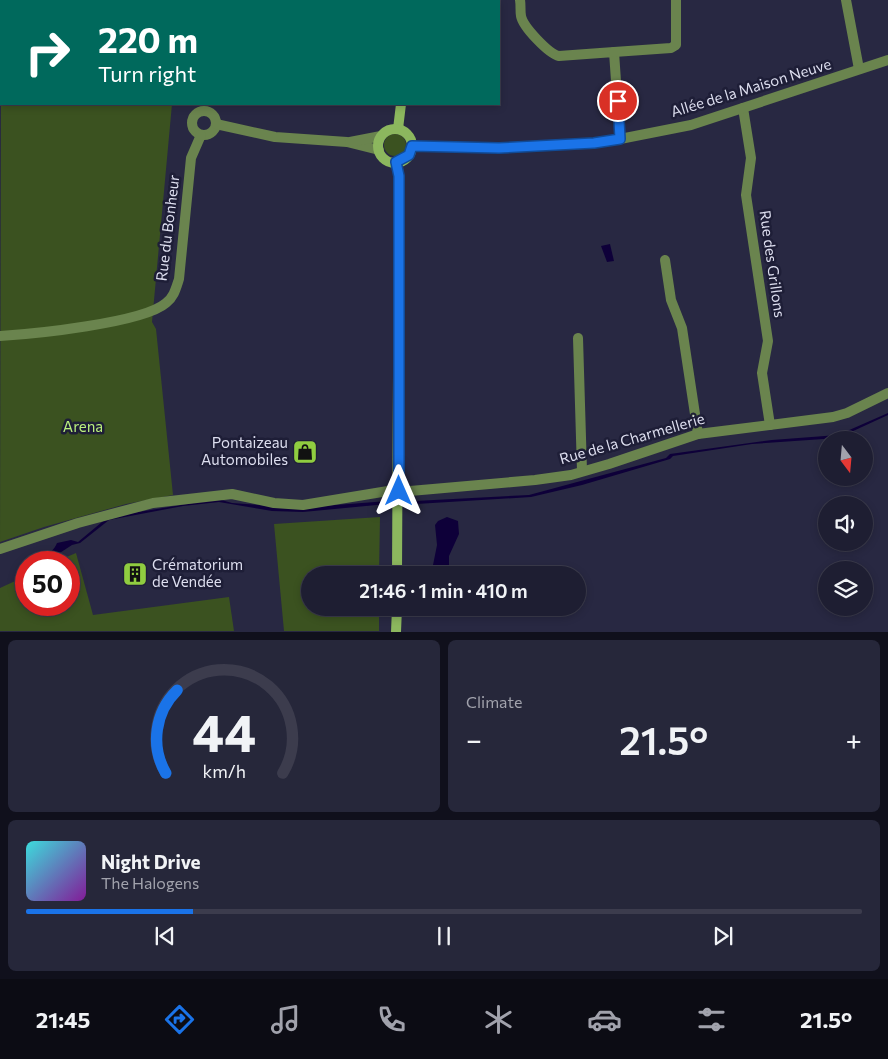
<!DOCTYPE html>
<html lang="en">
<head>
<meta charset="utf-8">
<style>
  :root { --surface:#1e1e32; --page:#26273a; --text:#f1f3f6; --muted:#a1a2ac; --line:#3c3c4d; --accent:#1a73e8 }
  body { margin:0; font-family:Commissioner,sans-serif; background:var(--page); color:var(--text); height:100vh; display:flex; flex-direction:column; font-size:19px; white-space:nowrap }
  * { box-sizing:border-box; margin:0 }
  p { font-size:16px; color:var(--muted) }
  .icon { flex:none; width:28px; height:28px; fill:none; stroke:currentColor; stroke-width:2; stroke-linecap:round; stroke-linejoin:round }
  .map { position:relative; height:632px; overflow:hidden }
  .details { display:flex; flex-direction:column; gap:8px; padding:8px; background:#10101c; flex:1 }
  .details>* { flex:none }
  .hud { position:absolute; left:0px; top:0px; width:500px; height:105px; box-shadow:0 2px 8px #0003,0 0 0 1px var(--line); background:#00695c; color:#fff; overflow:hidden }
  .needle { width:32px; rotate:164deg }
  .fabs { position:absolute; left:818px; top:431px; display:grid; gap:10px }
  .fabs a { display:grid; place-items:center; width:55px; height:55px; border-radius:50%; background:var(--surface); box-shadow:0 2px 8px #0003,0 0 0 1px var(--line); font-size:25px }
  .speed { position:absolute; left:15px; top:551px; display:flex; gap:10px; font-size:25px; font-weight:700; text-align:center }
  .speed>* { display:grid; place-content:center; width:65px; height:65px; border-radius:50%; background:var(--surface); box-shadow:0 2px 8px #0003,0 0 0 1px var(--line); line-height:1 }
  .speed .limit { border:8px solid #d22; background:#fff; color:#111 }
  .pin { position:absolute; display:grid; place-items:center; width:42px; height:42px; color:#fff; margin:-21px; border:2px solid #fff; border-radius:50%; box-shadow:0 1px 5px #0007 }
  .me { position:absolute; width:55px; margin:-28px; rotate:0deg; stroke-linejoin:round; filter:drop-shadow(0 0 4px #0008) }
  .turn { display:flex; align-items:center; gap:18px; height:105px; padding:0 15px; font-size:22px }
  .turn .icon { width:65px; height:65px; stroke-width:2.5 }
  .turn b { display:block; font-size:35px; line-height:42px }
  .big { font-size:38px; font-weight:600; line-height:1.1 }
  .details .card { flex:1; display:flex; flex-direction:column; justify-content:center; gap:8px; min-width:0; padding:0 18px; border-radius:8px; background:var(--page) }
  .details .dial { align-items:center; gap:0 }
  .dial svg { height:130px; overflow:visible; fill:none; stroke:var(--line); stroke-width:7; stroke-linecap:round; text-anchor:middle }
  .dial text { fill:var(--text); stroke:none }
  .song { display:flex; align-items:center; gap:15px }
  .cover { width:60px; height:60px; border-radius:8px; background:linear-gradient(135deg,hsl(180 70% 55%),hsl(290 70% 35%)) }
  .played { height:5px; border-radius:2px; background:linear-gradient(90deg,var(--accent) 20%,var(--line) 20%) }
  .keys { display:flex; justify-content:space-around; direction:ltr }
  .heat { display:flex; justify-content:space-between; align-items:center; font-size:28px; direction:ltr }
  .details .tiles { flex:1; display:grid; gap:8px; grid-template-columns:1fr 1fr }
  .card:last-child { grid-column:span 2 }
  .trip { position:absolute; left:301px; top:566px; width:285px; height:50px; border-radius:25px; background:var(--surface); box-shadow:0 2px 8px #0003,0 0 0 1px var(--line); font-weight:600; line-height:50px; text-align:center }
  .tab-bar { display:flex; height:80px; justify-content:space-around; align-items:center; background:#0c0c14; color:var(--muted) }
  .tab-bar .icon { width:35px; height:35px }
  .tab-bar .selected { color:var(--accent) }
  .tab-bar b { font-size:22px; color:var(--text) }
  .map>svg:first-child { display:block }
  .green { fill:#3b5220 }
  .water { fill:#0e0039 }
  .lines { fill:none; stroke-linecap:round; stroke-linejoin:round }
  .street { stroke:#6a844e; stroke-width:10 }
  .secondary { stroke:#8cb75e; stroke-width:10 }
  .route-casing { stroke:#114b97; stroke-width:12 }
  .route { stroke:#1a73e8; stroke-width:9 }
  .labels { text-anchor:middle; stroke-width:5; stroke-linejoin:round; paint-order:stroke }
  .street-label { font-size:15px; fill:#dddeef; stroke:#1e1e37 }
  .park-label { font-size:15px; fill:#baf07d; stroke:#1e1e37 }
  .poi-label { font-size:15px; fill:#dddeef; stroke:#1e1e37; text-anchor:end }
</style>
</head>
<body>
<div class="map">
<svg width="888" height="632" viewBox="0 0 888 632">
  <rect width="100%" height="100%" fill="#282842"/>
  <!-- green -->
  <g class="green">
    <polygon points="1,94 1,104 172,104 152,322 156,329 173,495 126,504 44,527 0,542"/>
    <circle cx="395" cy="145" r="11"/>
    <polygon points="380,517 379,575 310,575 310,608 379,608 379,631 284,631 274,524"/>
    <polygon points="76,553 93,615 229,597 234,631 0,631 0,588 26,576 26,605 69,605 69,562 55,562"/>
  </g>
  <!-- water -->
  <g class="water">
    <polygon points="610,244 614,261 607,262 601,246"/>
    <polygon points="888,413 888,415 838,438 752,444 673,456 670,459 582,485 531,497 416,504 415,501 529,495 666,458 670,454 772,440 838,435"/>
    <path d="M 218,499 L 232,503 L 297,508 L 388,501 L 387,504 L 303,512 L 272,511 L 219,502 L 183,506 L 109,520 L 80,543 L 72,545 L 52,558 L 27,562 C 39,557 51,557 57,543 L 71,540 L 78,542 L 108,517 Z"/>
    <polygon points="447,517 458,521 459,534 449,556 449,575 431,575 437,545 435,525 438,521"/>
  </g>
  <g class="lines">
    <!-- street -->
    <g class="street">
      <path d="M 520,0 C 521,5 520,11 521,16 C 523,27 549,54 559,56 L 614,52 L 620,139"/>
      <polyline points="846,0 859,69"/>
      <polyline points="201,1 201,0"/>
      <polyline points="614,52 671,48 676,45 676,0"/>
      <polyline points="0,78 1,78"/>
      <polyline points="743,108 751,158 746,195 768,341 762,373 770,425"/>
      <circle cx="204" cy="123" r="12"/>
      <polyline points="216,124 275,137 347,142 379,150"/>
      <polyline points="350,142 381,136"/>
      <polyline points="412,146 499,148 594,143 620,139 691,125 888,60"/>
      <polyline points="665,260 671,300 682,328 698,434"/>
      <path d="M 0,336 C 33,334 143,323 166,303 C 174,297 176,288 179,279 L 191,158 L 201,135"/>
      <polyline points="578,338 582,471"/>
      <polyline points="0,549 78,523 153,503 232,494 274,503 303,505 388,491 410,491 535,480 571,475 609,464 698,434 833,417 847,413 888,393"/>
    </g>
    <!-- secondary -->
    <g class="secondary">
      <polyline points="403,1 403,0"/>
      <polyline points="398,129 401,104"/>
      <circle cx="395" cy="146" r="17"/>
      <polyline points="396,163 399,176 397,575"/>
      <polyline points="396,632 397,608"/>
    </g>
  </g>
  <g class="lines">
    <defs>
      <polyline id="route" points="399,491 399,176 396,162 409,155 412,146 499,148 594,143 620,139 618,101"/>
    </defs>
    <!-- route casing -->
    <use href="#route" class="route-casing"/>
    <!-- route -->
    <use href="#route" class="route"/>
  </g>
  <!-- icons -->
  <defs>
    <symbol id="shop-square" viewBox="-11 -11 22 22"><rect x="-9" y="-9" width="18" height="18" rx="4" fill="#90cd40" stroke="#1e1e37"/><path d="M-5-2.5h2.3a2.7 3.5 0 0 1 5.4 0H5L5.5 6h-11ZM-1.5-2.5h3a1.5 2.3 0 0 0-3 0Z" fill="#111"/></symbol>
    <symbol id="building-square" viewBox="-11 -11 22 22"><rect x="-9" y="-9" width="18" height="18" rx="4" fill="#90cd40" stroke="#1e1e37"/><path d="M-4-6H4V6H1V3H-1V6H-4ZM-2.5-4.3h1.7v1.8h-1.7ZM.8-4.3h1.7v1.8H.8ZM-2.5-1h1.7V.8h-1.7ZM.8-1h1.7V.8H.8Z" fill="#111"/></symbol>
  </defs>
  <g fill-rule="evenodd">
    <use href="#shop-square" x="291" y="438" width="28" height="28"/>
    <use href="#building-square" x="121" y="560" width="28" height="28"/>
  </g>
  <g class="labels">
    <!-- street labels -->
    <g class="street-label">
      <text transform="translate(751 88) rotate(-17)" y="5">Allée de la Maison Neuve</text>
      <text transform="translate(168 228) rotate(-83)" y="5">Rue du Bonheur</text>
      <text transform="translate(772 264) rotate(82)" y="5">Rue des Grillons</text>
      <text transform="translate(632 439) rotate(-16)" y="5">Rue de la Charmellerie</text>
    </g>
    <!-- park labels -->
    <g class="park-label">
      <text x="83" y="432">Arena</text>
    </g>
    <!-- poi labels -->
    <g class="poi-label">
      <text x="288" y="448">Pontaizeau<tspan x="288" dy="17">Automobiles</tspan></text>
      <text x="152" y="570" text-anchor="start">Crématorium<tspan x="152" dy="17">de Vendée</tspan></text>
    </g>
  </g>
</svg>
<div class="fabs">
<a><svg class="needle" viewBox="-14 -14 28 28"><path d="M0-13l5 13h-10z" fill="#e53935"/><path d="M0 13l5-13h-10z" fill="#a1a2ac"/></svg></a>
<a><svg class="icon" aria-label="sound" viewBox="0 0 24 24"><path d="M4 9h4l5-4v14l-5-4H4zM17 9q2 3 0 6"/></svg></a>
<a><svg class="icon" aria-label="layers" viewBox="0 0 24 24"><path d="M12 4l9 5-9 5-9-5zM3 14l9 5 9-5"/></svg></a>
</div>
<div class="speed"><div class="limit">50</div></div>
<div class="pin" style="left:618px;top:101px;background:#d93025"><svg class="icon" aria-label="arrive" viewBox="0 0 24 24"><path d="M6 21V4h12l-3 4 3 4H6"/></svg></div>
<svg class="me" style="left:399px;top:491px" viewBox="-20 -20 40 40"><path d="M0-17L14 15 0 8-14 15z" fill="#1a73e8" stroke="#fff" stroke-width="4"/></svg>
<div class="trip">21:46 · 1 min · 410 m</div>
<div class="hud">
<div class="turn"><svg class="icon" aria-label="right" viewBox="0 0 24 24"><path d="M7 20v-9h11M14 6l5 5-5 5"/></svg><div><b>220 m</b>Turn right</div></div>
</div>
</div>
<section class="details">
<div class="tiles">
<div class="card dial"><svg viewBox="0 0 100 80">
<path d="M14 69A42 42 0 1 1 86 69"/>
<path d="M14 69A42 42 0 0 1 21 18" stroke="#1a73e8"/>
<text x="50" y="56" font-size="32" font-weight="700">44</text>
<text x="50" y="72" font-size="11">km/h</text>
</svg></div>
<div class="card"><p>Climate</p>
<div class="heat"><a>−</a><b class="big">21.5°</b><a>+</a></div>
</div>
<div class="card">
<div class="song"><i class="cover"></i><div><b>Night Drive</b><p>The Halogens</p></div></div>
<div class="played"></div>
<div class="keys"><svg class="icon" aria-label="previous" viewBox="0 0 24 24"><path d="M18 5L8 12l10 7zM5 5v14"/></svg><svg class="icon" aria-label="pause" viewBox="0 0 24 24"><path d="M8 5v14M16 5v14"/></svg><svg class="icon" aria-label="next" viewBox="0 0 24 24"><path d="M6 5l10 7-10 7zM19 5v14"/></svg></div>
</div>
</div>
</section>
<nav class="tab-bar">
<b>21:45</b>
<svg class="icon selected" aria-label="directions" viewBox="0 0 24 24"><path d="M12 3l9 9-9 9-9-9zM9 14v-3h6M13 9l2 2-2 2"/></svg>
<svg class="icon" aria-label="music" viewBox="0 0 24 24"><path d="M9 18V5l10-2v13"/><circle cx="6" cy="18" r="3"/><circle cx="16" cy="16" r="3"/></svg>
<svg class="icon" aria-label="phone" viewBox="0 0 24 24"><path d="M5 4h4l2 5-3 2q2 4 5 5l2-3 5 2v4C11 20 4 13 5 4z"/></svg>
<svg class="icon" aria-label="climate" viewBox="0 0 24 24"><path d="M12 3v18M4 7l16 10M4 17L20 7"/></svg>
<svg class="icon" aria-label="car" viewBox="0 0 24 24"><path d="M5 17H2v-5l4-1 3-4h7l3 4 3 1v5h-3M9 17h6M6 11h13"/><circle cx="7" cy="17" r="2"/><circle cx="17" cy="17" r="2"/></svg>
<svg class="icon" aria-label="filters" viewBox="0 0 24 24"><path d="M4 7h16M4 17h16"/><circle cx="9" cy="7" r="2"/><circle cx="15" cy="17" r="2"/></svg>
<b>21.5°</b>
</nav>
</body>
</html>
